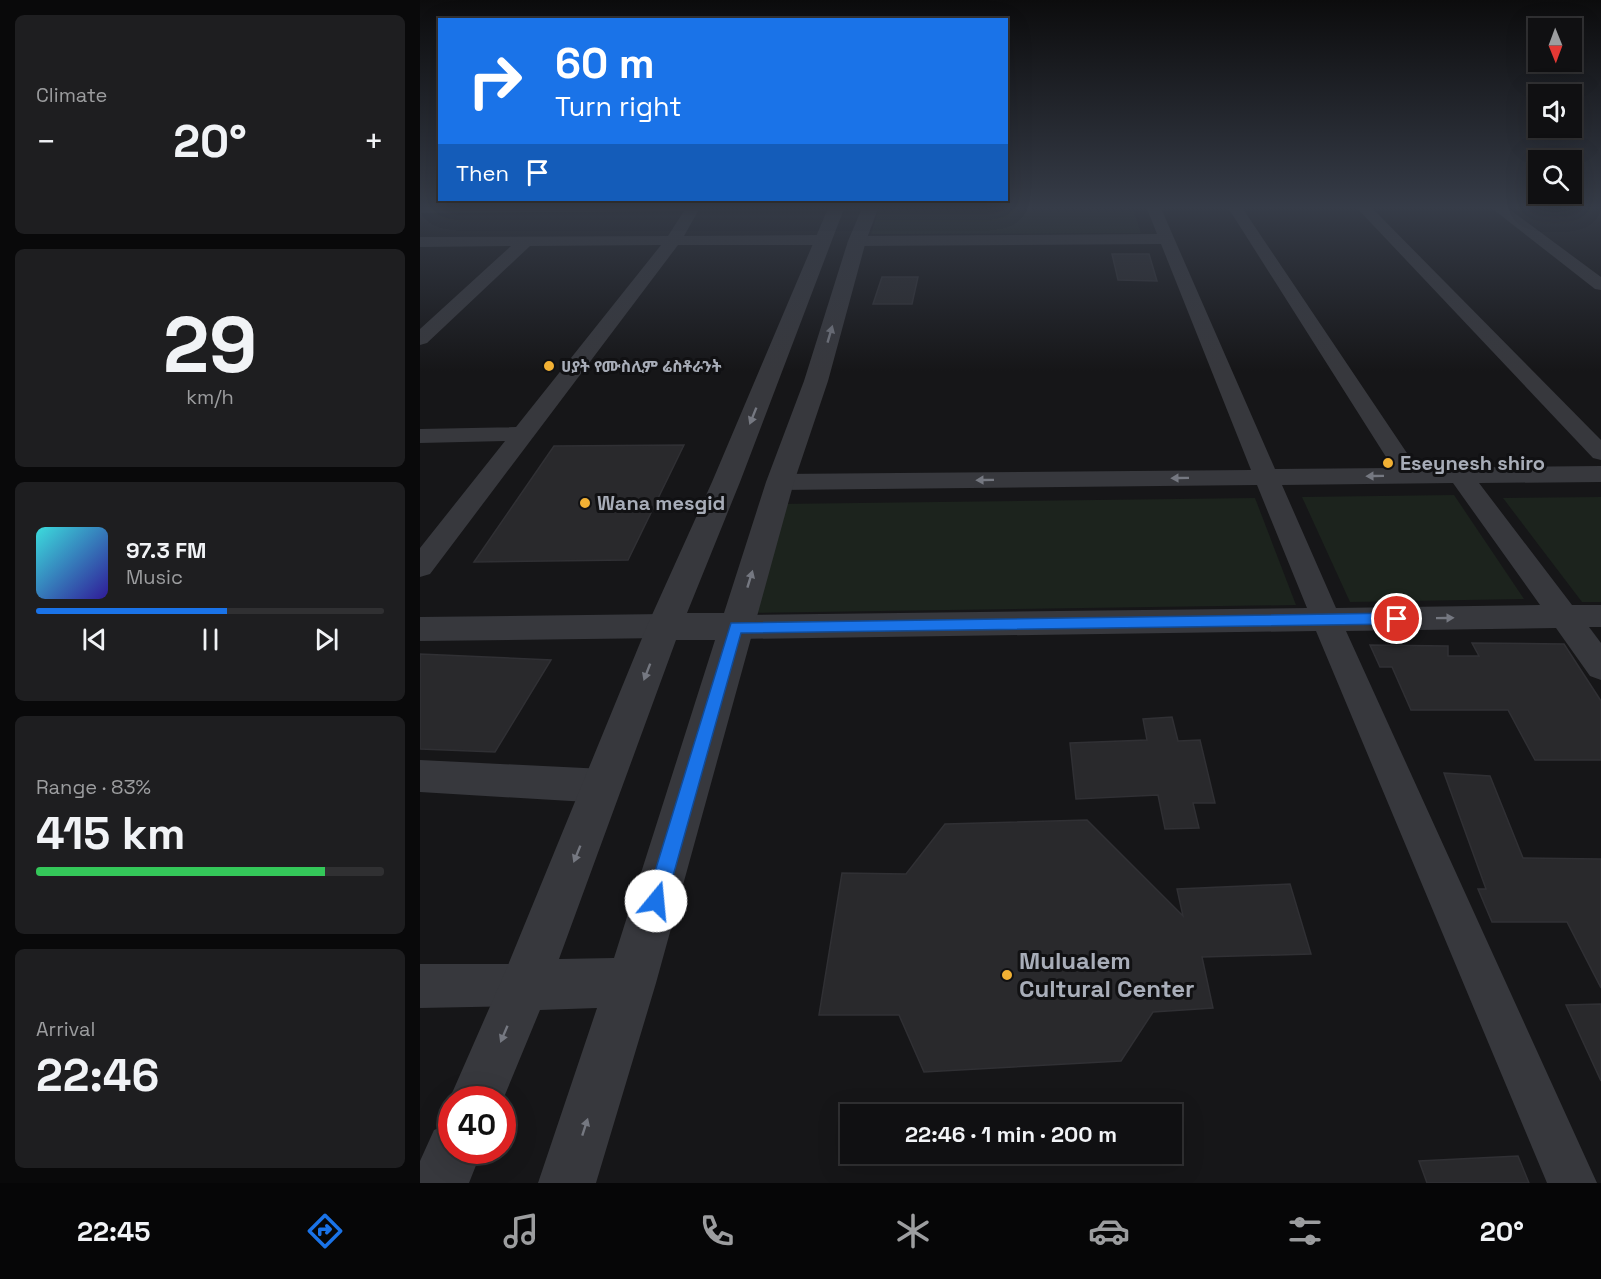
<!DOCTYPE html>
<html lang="en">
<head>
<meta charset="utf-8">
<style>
  :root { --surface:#101012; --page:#1e1e20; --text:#f1f3f6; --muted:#9c9d9f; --line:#303032; --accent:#1a73e8 }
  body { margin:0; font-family:"Space Grotesk","Noto Sans Ethiopic",sans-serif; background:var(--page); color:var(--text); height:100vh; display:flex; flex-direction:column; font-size:22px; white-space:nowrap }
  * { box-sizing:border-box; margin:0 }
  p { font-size:20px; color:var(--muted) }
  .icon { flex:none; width:33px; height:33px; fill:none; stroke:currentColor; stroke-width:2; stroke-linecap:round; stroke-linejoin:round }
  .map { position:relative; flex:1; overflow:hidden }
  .details { display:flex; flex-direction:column; gap:15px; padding:15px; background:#09090a; width:420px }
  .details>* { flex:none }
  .hud { position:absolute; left:18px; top:18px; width:570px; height:183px; border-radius:0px; box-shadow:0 6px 24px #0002,0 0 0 2px var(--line); background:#1a73e8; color:#fff; overflow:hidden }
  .needle { width:39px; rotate:179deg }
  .controls { position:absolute; left:1108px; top:18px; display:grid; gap:12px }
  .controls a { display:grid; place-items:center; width:54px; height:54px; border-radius:0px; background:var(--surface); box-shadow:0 6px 24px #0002,0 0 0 2px var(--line); font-size:30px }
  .speed { position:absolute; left:18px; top:1086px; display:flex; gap:12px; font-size:30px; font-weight:700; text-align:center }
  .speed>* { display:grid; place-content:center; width:78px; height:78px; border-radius:50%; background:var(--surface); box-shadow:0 6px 24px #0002,0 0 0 2px var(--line); line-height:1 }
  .speed .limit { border:9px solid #d22; background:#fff; color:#111 }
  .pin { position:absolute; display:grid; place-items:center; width:51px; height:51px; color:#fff; margin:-26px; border:3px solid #fff; border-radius:50%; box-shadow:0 2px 6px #0007 }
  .me { position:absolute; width:66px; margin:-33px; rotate:17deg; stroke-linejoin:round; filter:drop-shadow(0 0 4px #0008) }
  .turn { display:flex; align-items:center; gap:21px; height:126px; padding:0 18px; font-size:27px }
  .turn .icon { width:78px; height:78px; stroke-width:2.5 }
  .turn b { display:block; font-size:42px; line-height:51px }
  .then { display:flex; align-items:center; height:57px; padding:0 18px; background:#0003; gap:12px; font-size:22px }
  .big { font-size:45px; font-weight:800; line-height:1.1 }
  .details .widget { flex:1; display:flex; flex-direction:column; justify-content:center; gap:9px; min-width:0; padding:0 21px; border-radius:9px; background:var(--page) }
  .details .dial { align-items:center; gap:0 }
  .dial b { font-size:78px; line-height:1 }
  .song { display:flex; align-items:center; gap:18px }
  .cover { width:72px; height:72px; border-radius:9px; background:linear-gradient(135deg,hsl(180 70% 55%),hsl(250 70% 35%)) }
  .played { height:6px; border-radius:3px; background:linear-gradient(90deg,var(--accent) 55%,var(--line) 55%) }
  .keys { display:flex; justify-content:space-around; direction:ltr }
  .heat { display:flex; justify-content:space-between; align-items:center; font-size:33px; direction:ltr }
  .charge { height:9px; border-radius:4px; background:linear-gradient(90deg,#34c759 83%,var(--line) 0) }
  .trip { position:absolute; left:420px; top:1104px; width:342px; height:60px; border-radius:0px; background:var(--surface); box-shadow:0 6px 24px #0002,0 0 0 2px var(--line); font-weight:800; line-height:60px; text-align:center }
  .dock { display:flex; height:96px; justify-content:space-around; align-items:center; background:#060607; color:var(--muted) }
  .dock .icon { width:42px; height:42px }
  .dock .selected { color:var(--accent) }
  .dock b { font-size:27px; color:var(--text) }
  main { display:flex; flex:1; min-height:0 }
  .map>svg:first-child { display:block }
  .green { fill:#1c231d }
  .building { fill:#29292c; stroke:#303034; stroke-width:1.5 }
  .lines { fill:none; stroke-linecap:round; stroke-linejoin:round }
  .minor { fill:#37383d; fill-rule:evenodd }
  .tertiary { fill:#37383d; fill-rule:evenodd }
  .oneway { fill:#757881 }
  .route { fill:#1a73e8; stroke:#114b97; stroke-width:1.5 }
  .poi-dot { fill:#f2b134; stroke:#111113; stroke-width:2 }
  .labels { text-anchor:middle; stroke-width:6; stroke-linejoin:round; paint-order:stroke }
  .far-poi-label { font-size:16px; font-weight:bold; fill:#a8adb8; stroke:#111113; text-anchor:start }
  .poi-label { font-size:20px; font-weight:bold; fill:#a8adb8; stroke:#111113; text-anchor:start }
  .near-poi-label { font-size:24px; font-weight:bold; fill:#a8adb8; stroke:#111113; text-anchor:start }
</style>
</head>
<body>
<main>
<section class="details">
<div class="widget"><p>Climate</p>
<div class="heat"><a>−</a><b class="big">20°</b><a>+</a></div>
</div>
<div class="widget dial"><b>29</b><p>km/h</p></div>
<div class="widget">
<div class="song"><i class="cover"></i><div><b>97.3 FM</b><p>Music</p></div></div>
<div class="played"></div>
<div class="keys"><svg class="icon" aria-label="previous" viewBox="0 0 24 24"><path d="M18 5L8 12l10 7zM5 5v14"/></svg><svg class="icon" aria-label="pause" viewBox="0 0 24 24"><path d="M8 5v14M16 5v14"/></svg><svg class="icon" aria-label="next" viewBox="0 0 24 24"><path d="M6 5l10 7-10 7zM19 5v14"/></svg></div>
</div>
<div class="widget"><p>Range · 83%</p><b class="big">415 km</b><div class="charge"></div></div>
<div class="widget"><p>Arrival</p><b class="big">22:46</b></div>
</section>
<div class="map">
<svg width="1181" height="1183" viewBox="0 0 1181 1183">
  <rect width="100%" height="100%" fill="#161618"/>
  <!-- green -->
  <g class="green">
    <polygon points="460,206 712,206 721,233 451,234"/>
    <polygon points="1034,495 1104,599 930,602 882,497"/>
    <polygon points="1181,497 1181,602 1162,602 1083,498"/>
    <polygon points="835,498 876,605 325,613 358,504"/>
  </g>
  <!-- building -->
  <g class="building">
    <polygon points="692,254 729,254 737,281 698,280"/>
    <polygon points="462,277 498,277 492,304 453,304"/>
    <polygon points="264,445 208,560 54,562 134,446"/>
    <polygon points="1052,643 1144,644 1181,701 1181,760 1115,760 1088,710 991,710 972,667 960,667 950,645 1028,646 1028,656 1059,656"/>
    <polygon points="0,654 131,660 75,752 0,749"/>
    <polygon points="752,717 758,741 780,740 795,803 773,803 779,828 745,829 738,795 656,799 650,743 727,740 723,719"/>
    <polygon points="1024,773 1070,776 1103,858 1181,859 1181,988 1147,922 1072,922 1058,889 1066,889"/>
    <polygon points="667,820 763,916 757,889 870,884 891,954 782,957 793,1008 733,1012 701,1061 504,1072 479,1015 399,1015 422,873 486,874 525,824"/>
    <polygon points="1181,1004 1181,1081 1146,1005"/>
    <polygon points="1098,1156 1109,1183 1007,1183 999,1161"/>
  </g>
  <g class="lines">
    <!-- minor -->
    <g class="minor">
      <polygon points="0,206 281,206 264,236 403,235 411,240 403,245 258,245 10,574 0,577 0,548 85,441 0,443 0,429 96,427 241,245 110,246 7,343 0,345 0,329 91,246 0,247 0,237 248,236 264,211 0,213"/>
      <path d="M 726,206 L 740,206 L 855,469 L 973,468 L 807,206 L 821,206 L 997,468 L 1181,466 L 1181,482 L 1059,483 L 1152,605 L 1181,605 L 1181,627 L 1169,627 L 1181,643 L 1181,680 L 1170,676 L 1136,628 L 926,631 L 1177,1183 L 1127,1183 L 896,631 L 316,639 L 305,635 L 301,627 L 305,619 L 316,615 L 887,608 L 837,485 L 360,490 L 351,488 L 348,482 L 351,476 L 360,474 L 831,470 L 741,244 L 437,246 L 429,241 L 437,236 L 737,234 ZM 1033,483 L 1120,605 L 916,608 L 862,485 Z"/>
      <polygon points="935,206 950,206 1181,440 1181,460 1173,458"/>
      <polygon points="1069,206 1085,206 1181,277 1181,290 1175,289"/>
      <polygon points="244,614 255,618 259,626 255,634 244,638 0,641 0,617"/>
      <polygon points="0,760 184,769 197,774 202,786 197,798 184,803 0,792"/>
      <polygon points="0,964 105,964 120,970 126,985 120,1000 105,1006 0,1008"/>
    </g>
    <!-- tertiary -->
    <g class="tertiary">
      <path d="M 409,206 L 425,206 L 320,482 L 267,613 L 304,613 L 346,482 L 384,381 L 428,241 L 443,206 L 459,206 L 446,241 L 408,381 L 374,482 L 236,983 L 176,1183 L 118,1183 L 177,1008 L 120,1010 L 82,1102 L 82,1100 L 32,1100 L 32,1107 L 29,1100 L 86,970 L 227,626 L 292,482 ZM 256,640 L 295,640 L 194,958 L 139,959 Z"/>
      <polygon points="32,1123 32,1150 62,1150 49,1183 0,1183 0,1161 14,1130"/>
    </g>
  </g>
  <!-- one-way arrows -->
  <defs><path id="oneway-solid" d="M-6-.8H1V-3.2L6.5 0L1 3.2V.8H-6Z" transform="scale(1.5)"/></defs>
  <g class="oneway">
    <use href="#oneway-solid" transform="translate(410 334) rotate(-74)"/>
    <use href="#oneway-solid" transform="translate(333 416) rotate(112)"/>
    <use href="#oneway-solid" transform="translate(955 476) rotate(179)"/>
    <use href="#oneway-solid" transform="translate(760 478) rotate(179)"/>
    <use href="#oneway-solid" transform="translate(565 480) rotate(179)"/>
    <use href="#oneway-solid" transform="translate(330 579) rotate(-73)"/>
    <use href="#oneway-solid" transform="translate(1025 618) rotate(-1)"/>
    <use href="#oneway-solid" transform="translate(227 672) rotate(111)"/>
    <use href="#oneway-solid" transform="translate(157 854) rotate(112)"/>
    <use href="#oneway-solid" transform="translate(84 1034) rotate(113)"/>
    <use href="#oneway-solid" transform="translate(165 1127) rotate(-72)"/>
  </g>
  <!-- sky -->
  <linearGradient id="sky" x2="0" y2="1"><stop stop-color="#0c0c0d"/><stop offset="0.56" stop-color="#363c48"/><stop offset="1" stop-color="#363c48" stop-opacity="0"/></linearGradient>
  <rect width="1181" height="371" fill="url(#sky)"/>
  <!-- route -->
  <polygon class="route" points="977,613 984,619 977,624 321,633 246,901 243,908 236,911 229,908 226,901 311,623"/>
  <!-- markers -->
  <g class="poi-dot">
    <circle cx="129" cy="366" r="6"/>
    <circle cx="968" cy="463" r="6"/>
    <circle cx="165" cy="503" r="6"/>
    <circle cx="587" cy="975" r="6"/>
  </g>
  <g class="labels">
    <!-- far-poi labels -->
    <g class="far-poi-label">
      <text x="141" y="372">ሀያት የሙስሊም ሬስቶራንት</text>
    </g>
    <!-- poi labels -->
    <g class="poi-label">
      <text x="980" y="470">Eseynesh shiro</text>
      <text x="177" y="510">Wana mesgid</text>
    </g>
    <!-- near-poi labels -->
    <g class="near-poi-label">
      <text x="599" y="969">Mulualem<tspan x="599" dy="28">Cultural Center</tspan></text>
    </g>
  </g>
</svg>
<div class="controls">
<a><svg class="needle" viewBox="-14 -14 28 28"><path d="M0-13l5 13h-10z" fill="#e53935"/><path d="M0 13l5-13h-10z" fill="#9c9d9f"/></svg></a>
<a><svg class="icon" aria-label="sound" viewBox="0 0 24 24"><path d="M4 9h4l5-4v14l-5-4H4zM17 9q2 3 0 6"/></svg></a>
<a><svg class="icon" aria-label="search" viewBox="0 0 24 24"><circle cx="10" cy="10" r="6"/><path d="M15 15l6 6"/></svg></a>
</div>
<div class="speed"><div class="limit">40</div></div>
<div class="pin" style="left:977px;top:619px;background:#d93025"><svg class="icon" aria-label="arrive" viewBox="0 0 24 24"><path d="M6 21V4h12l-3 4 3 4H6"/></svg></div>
<svg class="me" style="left:236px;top:901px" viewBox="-20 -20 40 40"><circle r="19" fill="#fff"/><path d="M0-13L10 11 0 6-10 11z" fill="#1a73e8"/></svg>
<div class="trip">22:46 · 1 min · 200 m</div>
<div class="hud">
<div class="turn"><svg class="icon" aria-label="right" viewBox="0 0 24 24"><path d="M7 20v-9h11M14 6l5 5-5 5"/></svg><div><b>60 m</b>Turn right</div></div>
<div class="then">Then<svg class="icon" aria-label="arrive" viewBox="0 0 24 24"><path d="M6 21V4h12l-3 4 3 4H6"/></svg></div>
</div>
</div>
</main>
<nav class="dock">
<b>22:45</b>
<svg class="icon selected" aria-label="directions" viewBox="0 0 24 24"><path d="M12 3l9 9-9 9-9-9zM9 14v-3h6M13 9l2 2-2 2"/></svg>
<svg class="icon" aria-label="music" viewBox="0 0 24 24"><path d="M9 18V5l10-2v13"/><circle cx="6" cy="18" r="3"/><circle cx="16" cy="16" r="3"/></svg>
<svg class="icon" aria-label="phone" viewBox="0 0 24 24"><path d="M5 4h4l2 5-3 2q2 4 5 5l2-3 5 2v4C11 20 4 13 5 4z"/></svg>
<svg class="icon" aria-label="climate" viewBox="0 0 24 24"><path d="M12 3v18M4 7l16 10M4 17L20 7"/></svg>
<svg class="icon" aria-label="car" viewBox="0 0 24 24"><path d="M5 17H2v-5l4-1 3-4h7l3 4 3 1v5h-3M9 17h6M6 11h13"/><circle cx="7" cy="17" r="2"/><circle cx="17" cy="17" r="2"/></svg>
<svg class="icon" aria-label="filters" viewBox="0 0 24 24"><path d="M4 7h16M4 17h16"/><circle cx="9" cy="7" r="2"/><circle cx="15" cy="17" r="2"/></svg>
<b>20°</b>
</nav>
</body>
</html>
